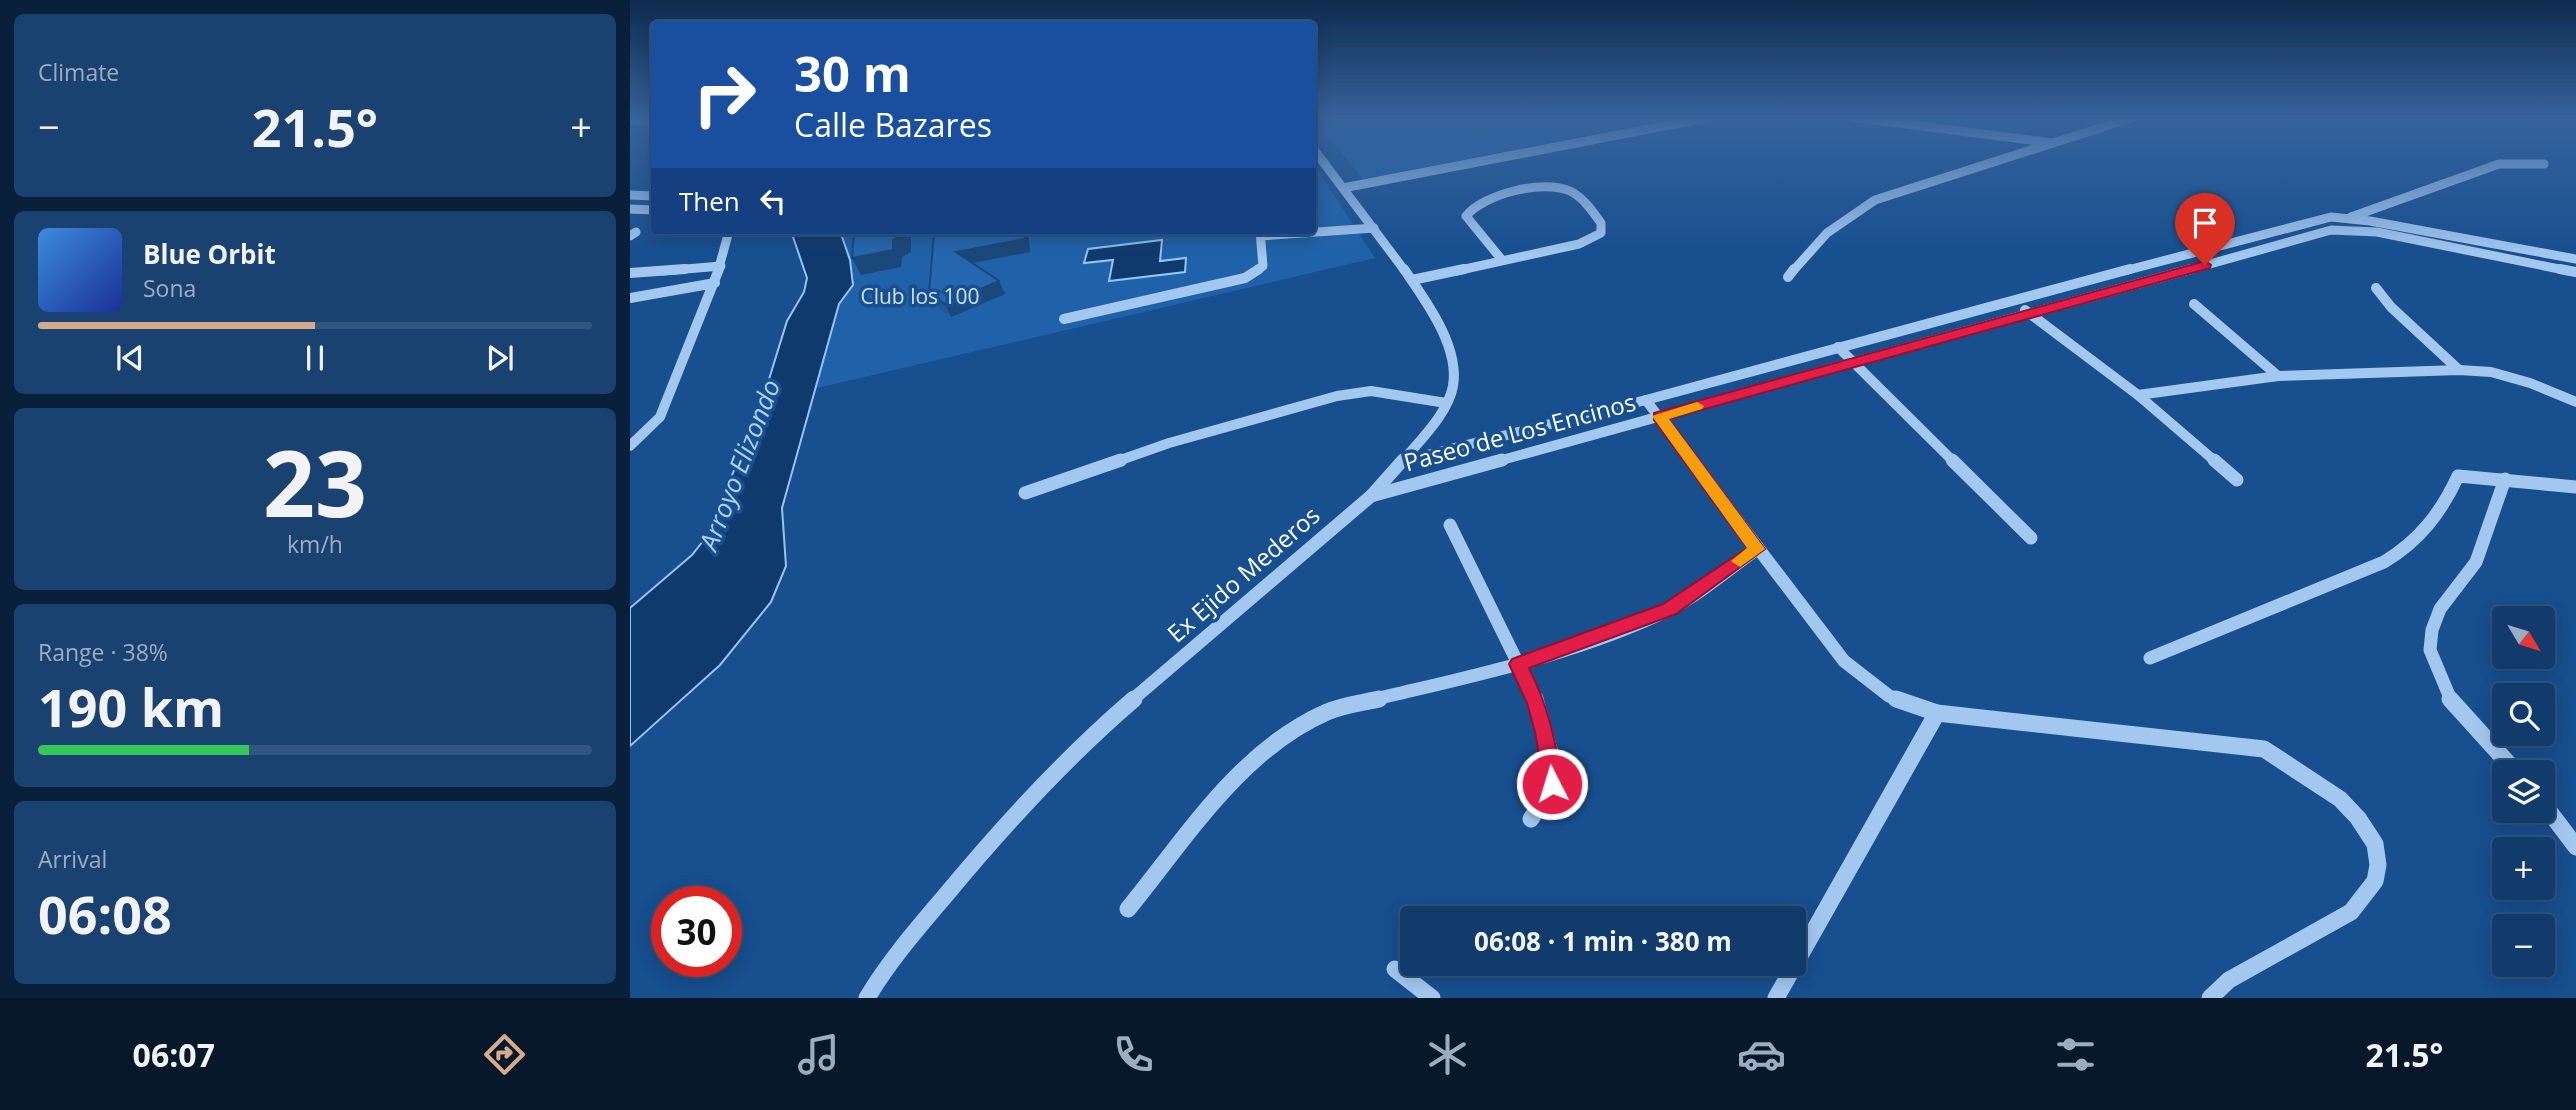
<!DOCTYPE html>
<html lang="en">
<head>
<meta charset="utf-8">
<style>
  :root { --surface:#113b6b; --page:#1a4271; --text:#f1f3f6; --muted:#9cadc1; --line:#30557e; --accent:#d6ab8b }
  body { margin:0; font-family:"Open Sans",sans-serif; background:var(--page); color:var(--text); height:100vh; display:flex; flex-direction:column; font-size:26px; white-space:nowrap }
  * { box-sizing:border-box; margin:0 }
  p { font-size:23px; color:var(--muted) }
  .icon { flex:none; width:38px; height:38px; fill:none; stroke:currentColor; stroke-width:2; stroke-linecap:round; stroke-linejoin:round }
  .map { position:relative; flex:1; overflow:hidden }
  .details { display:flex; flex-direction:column; gap:14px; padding:14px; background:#09203b; width:630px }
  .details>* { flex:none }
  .banner { position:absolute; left:21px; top:21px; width:665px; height:214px; border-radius:7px; box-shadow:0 4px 18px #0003,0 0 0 2px var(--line); background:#1a4fa0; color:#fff; overflow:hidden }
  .needle { width:46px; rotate:128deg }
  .buttons { position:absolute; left:1862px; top:606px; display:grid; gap:14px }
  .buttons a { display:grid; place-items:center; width:63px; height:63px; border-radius:7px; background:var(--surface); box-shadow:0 4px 18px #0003,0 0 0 2px var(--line); font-size:35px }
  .speed { position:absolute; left:21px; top:886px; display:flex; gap:14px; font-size:35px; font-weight:700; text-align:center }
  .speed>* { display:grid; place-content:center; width:91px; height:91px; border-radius:50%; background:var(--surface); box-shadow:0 4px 18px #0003,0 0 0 2px var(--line); line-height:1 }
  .speed .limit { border:10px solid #d22; background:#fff; color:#111 }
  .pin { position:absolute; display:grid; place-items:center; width:60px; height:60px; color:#fff; margin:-72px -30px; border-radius:50% 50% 50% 0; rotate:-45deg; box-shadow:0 0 7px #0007 }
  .pin .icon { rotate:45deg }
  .me { position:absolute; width:77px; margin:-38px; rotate:355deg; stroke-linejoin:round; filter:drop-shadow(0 0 5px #0008) }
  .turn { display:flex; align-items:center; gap:24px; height:147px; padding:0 28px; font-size:32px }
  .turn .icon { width:91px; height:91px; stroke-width:2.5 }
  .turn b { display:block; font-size:49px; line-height:60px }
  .then { display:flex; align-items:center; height:66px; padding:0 28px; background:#0003; gap:14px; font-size:26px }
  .big { font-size:52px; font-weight:700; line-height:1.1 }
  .details .card { flex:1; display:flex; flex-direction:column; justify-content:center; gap:10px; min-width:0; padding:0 24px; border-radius:10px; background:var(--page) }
  .details .dial { align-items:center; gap:0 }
  .dial b { font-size:91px; line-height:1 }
  .song { display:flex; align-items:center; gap:21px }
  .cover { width:84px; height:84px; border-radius:10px; background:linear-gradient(135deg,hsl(210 70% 55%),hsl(230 70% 35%)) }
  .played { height:7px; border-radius:4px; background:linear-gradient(90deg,var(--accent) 50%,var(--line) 50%) }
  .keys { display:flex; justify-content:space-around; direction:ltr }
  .heat { display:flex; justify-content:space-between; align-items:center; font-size:38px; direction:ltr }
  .charge { height:10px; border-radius:5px; background:linear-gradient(90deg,#34c759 38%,var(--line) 0) }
  .trip { position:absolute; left:770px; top:906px; width:406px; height:70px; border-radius:7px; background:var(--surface); box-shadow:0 4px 18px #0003,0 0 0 2px var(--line); font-weight:700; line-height:70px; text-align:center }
  .menu { display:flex; height:112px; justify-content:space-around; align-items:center; background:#07182b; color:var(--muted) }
  .menu .icon { width:49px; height:49px }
  .menu .selected { color:var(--accent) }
  .menu b { font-size:32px; color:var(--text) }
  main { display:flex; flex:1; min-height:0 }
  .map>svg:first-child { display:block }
  .green { fill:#1f62a9 }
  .water { fill:#0f3a6d; stroke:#96c4f2; stroke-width:2 }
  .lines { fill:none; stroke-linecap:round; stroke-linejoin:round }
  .minor-far3 { stroke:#a3c8f0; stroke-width:9 }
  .minor-far2 { stroke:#a3c8f0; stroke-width:10 }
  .minor-far1 { stroke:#a3c8f0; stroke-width:13 }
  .minor { stroke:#a3c8f0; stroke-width:17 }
  .wall { fill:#205996 }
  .shaded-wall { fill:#1a487a }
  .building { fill:#2567ae; stroke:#1a487a; stroke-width:2 }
  .route { fill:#e11d48; stroke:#92132f; stroke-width:2 }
  .slow { fill:#f59e0b }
  .labels { text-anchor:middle; stroke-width:7; stroke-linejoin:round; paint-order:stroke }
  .far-park-label { font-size:21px; fill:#cae2fb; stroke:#174f8f }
  .street-label { font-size:24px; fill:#fff; stroke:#174f8f }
  .water-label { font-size:26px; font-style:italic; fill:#afd2f7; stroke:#174f8f }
</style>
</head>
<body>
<main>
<section class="details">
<div class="card"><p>Climate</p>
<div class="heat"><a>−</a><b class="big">21.5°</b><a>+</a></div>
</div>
<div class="card">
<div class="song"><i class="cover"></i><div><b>Blue Orbit</b><p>Sona</p></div></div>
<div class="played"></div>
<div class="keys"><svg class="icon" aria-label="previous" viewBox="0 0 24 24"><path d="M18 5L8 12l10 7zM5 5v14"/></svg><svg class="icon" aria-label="pause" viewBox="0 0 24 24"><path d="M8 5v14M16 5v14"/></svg><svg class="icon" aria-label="next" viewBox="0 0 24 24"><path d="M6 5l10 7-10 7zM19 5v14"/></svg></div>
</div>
<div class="card dial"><b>23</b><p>km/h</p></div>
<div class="card"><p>Range · 38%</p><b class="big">190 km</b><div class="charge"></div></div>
<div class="card"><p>Arrival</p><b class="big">06:08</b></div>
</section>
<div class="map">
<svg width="1946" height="998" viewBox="0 0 1946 998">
  <rect width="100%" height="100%" fill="#174f8f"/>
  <!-- green -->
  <g class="green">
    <polygon points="682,117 1051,117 733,179"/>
    <polygon points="683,163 745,258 183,389 209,304 223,285 221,263 210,231 682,231"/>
  </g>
  <!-- water -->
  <g class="water">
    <polygon points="161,231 210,231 220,260 223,285 209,304 152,508 156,566 141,602 90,665 0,746 0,608 62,555 77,536 131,405 157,321 174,292 177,278"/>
    <polygon points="532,240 530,261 556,258 555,272 479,281 483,260 454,263 458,249"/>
  </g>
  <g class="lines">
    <!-- minor-far3 -->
    <g class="minor-far3">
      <polyline points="1222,117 1423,143"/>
      <polyline points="0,121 24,121"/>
      <polyline points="682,147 775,271"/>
      <polyline points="713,188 1081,117"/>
      <polyline points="0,195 24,196"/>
      <polyline points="0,209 24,210"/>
      <polyline points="1721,217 1869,164 1914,164"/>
      <polyline points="0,236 6,232"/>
      <polyline points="631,236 744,228"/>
      <polyline points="32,271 91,266"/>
      <polyline points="88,271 99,231"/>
      <polyline points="626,271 633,266 630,231"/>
      <path d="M 826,271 L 949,244 L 971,233 L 971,223 C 963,212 953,197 940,191 C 913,179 854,194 836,216 L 872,260"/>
      <polyline points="1163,271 1197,233 1245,200 1504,117"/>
      <polyline points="1494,271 1701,217 1740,221 1946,259"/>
      <polyline points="1555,271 1701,230 1747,232 1939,271"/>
    </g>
    <!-- minor-far2 -->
    <g class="minor-far2">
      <polyline points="1930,269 1946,272"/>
      <polyline points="0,273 55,269"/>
      <polyline points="1158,277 1164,269"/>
      <polyline points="782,280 834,269"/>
      <polyline points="1746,288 1761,307 1829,370"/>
      <polyline points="0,298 85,283"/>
      <polyline points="1564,304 1648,376"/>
      <polyline points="1395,310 1508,395 1586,462"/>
      <polyline points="434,319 615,278 629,269"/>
      <polyline points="1208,347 1324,462"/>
      <polyline points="1508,395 1648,376 1829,370 1861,372 1900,383 1946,402"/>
      <polyline points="1016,400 1062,462"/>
      <polyline points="0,446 30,417 89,269"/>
      <polyline points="773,461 1016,400 1500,269"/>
      <polyline points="485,462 539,443 707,396 741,391 816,403"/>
      <path d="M 772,462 C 789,441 818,414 823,386 C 830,346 795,300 774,269"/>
      <polyline points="865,462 1561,269"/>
    </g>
    <!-- minor-far1 -->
    <g class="minor-far1">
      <polyline points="1061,460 1214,661 1259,696 1271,700"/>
      <polyline points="1322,460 1401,538"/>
      <polyline points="1584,460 1607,480"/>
      <polyline points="773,461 778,460"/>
      <polyline points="395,493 491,460"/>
      <polyline points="741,496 872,460"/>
      <polyline points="820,525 906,700"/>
      <path d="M 1520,658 L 1754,562 C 1789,541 1811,513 1828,476 L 1946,487"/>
      <polyline points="502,700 741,496 773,460"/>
      <path d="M 742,700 C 841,676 946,655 1039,610 C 1070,594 1099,569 1127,549"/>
      <polyline points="1821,700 1800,650 1802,630 1810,609 1846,562 1875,479"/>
    </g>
    <!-- minor -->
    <g class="minor">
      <polyline points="1266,699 1307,713 1634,749 1710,799 1728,818 1745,844 1748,865 1745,881 1721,912 1599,980 1580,998"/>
      <polyline points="1820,699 1886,772"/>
      <polyline points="1913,803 1946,847"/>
      <polyline points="901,819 922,784 921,757 905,699"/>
      <path d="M 498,909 C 556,838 610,750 697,712 C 713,705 732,703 749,699"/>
      <polyline points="765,969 802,998"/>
      <path d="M 237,998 C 259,961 287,929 315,896 C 373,826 435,758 504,699"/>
      <polyline points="1146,998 1307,713"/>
    </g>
  </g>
  <!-- wall -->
  <polygon class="wall" points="304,232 400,252 342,263 369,281 375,294 321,317 306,306 299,293"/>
  <!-- shaded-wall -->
  <g class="shaded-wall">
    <polygon points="273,231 278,231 281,237 281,252 272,257 271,267 231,275 222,258 263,240"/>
    <polygon points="394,231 398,231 400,252 332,265 326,252"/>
    <polygon points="369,281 375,294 321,317 315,304"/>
  </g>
  <!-- building -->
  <g class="building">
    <polygon points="224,231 273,231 273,235 263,240 263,250 222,258"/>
    <polygon points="312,231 394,231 395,239 326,252 369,281 315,304 299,293 304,232"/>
  </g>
  <!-- sky -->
  <linearGradient id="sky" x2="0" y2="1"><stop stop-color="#0d2b4f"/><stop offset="0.46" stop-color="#36639b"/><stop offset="1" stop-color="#36639b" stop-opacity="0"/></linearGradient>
  <rect width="1946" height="256" fill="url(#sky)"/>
  <!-- route -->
  <path class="route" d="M 1575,261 L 1581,265 L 1580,268 L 1039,419 L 1135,549 L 1046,614 L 899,668 C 918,706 926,741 932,784 L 929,790 L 922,793 L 915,790 L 905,732 L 897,703 L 879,664 L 882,659 L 1033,604 L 1117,548 L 1024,420 L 1024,413 Z"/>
  <!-- slow -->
  <polygon class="slow" points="1067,402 1074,406 1072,409 1039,419 1135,549 1110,567 1101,561 1117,548 1022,416"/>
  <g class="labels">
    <!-- far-park labels -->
    <g class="far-park-label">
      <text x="290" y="304">Club los 100</text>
    </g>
    <!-- street labels -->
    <g class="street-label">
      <text transform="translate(890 433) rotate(-15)" y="8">Paseo de Los Encinos</text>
      <text transform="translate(614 575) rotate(-41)" y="8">Ex Ejido Mederos</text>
    </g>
    <!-- water labels -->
    <g class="water-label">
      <text transform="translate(110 465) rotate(-69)" y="9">Arroyo Elizondo</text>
    </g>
  </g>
</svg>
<div class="buttons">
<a><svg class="needle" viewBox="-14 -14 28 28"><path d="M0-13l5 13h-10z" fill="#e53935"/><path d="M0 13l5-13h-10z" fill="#9cadc1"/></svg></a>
<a><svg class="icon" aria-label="search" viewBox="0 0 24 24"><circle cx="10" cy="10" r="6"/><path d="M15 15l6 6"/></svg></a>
<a><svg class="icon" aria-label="layers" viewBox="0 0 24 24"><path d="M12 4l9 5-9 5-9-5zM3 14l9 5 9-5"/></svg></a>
<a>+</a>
<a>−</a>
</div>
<div class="speed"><div class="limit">30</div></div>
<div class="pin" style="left:1575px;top:265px;background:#d93025"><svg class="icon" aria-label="arrive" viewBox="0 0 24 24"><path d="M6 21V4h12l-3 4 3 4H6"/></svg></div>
<svg class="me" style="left:922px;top:784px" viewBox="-20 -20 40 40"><circle r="17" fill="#e11d48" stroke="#fff" stroke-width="3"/><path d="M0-11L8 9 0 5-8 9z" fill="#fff"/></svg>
<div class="trip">06:08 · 1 min · 380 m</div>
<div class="banner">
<div class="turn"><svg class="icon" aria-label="right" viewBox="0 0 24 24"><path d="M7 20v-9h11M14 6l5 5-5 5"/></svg><div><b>30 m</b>Calle Bazares</div></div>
<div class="then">Then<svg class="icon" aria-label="left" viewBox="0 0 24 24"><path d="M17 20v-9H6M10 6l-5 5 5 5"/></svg></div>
</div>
</div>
</main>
<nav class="menu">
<b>06:07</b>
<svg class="icon selected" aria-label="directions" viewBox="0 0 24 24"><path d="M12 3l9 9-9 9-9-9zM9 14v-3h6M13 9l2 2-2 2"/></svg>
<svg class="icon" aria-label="music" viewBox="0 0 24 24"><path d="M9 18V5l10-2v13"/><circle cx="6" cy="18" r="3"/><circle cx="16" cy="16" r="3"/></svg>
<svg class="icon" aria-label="phone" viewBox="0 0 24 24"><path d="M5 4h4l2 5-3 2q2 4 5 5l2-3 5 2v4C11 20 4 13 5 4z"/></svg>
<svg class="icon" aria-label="climate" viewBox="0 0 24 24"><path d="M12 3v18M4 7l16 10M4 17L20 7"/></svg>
<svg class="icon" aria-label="car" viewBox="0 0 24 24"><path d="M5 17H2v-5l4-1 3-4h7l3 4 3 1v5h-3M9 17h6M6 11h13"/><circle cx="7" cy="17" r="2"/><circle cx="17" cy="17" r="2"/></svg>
<svg class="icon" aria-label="filters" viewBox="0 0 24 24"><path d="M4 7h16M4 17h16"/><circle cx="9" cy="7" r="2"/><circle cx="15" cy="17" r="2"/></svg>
<b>21.5°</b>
</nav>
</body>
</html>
